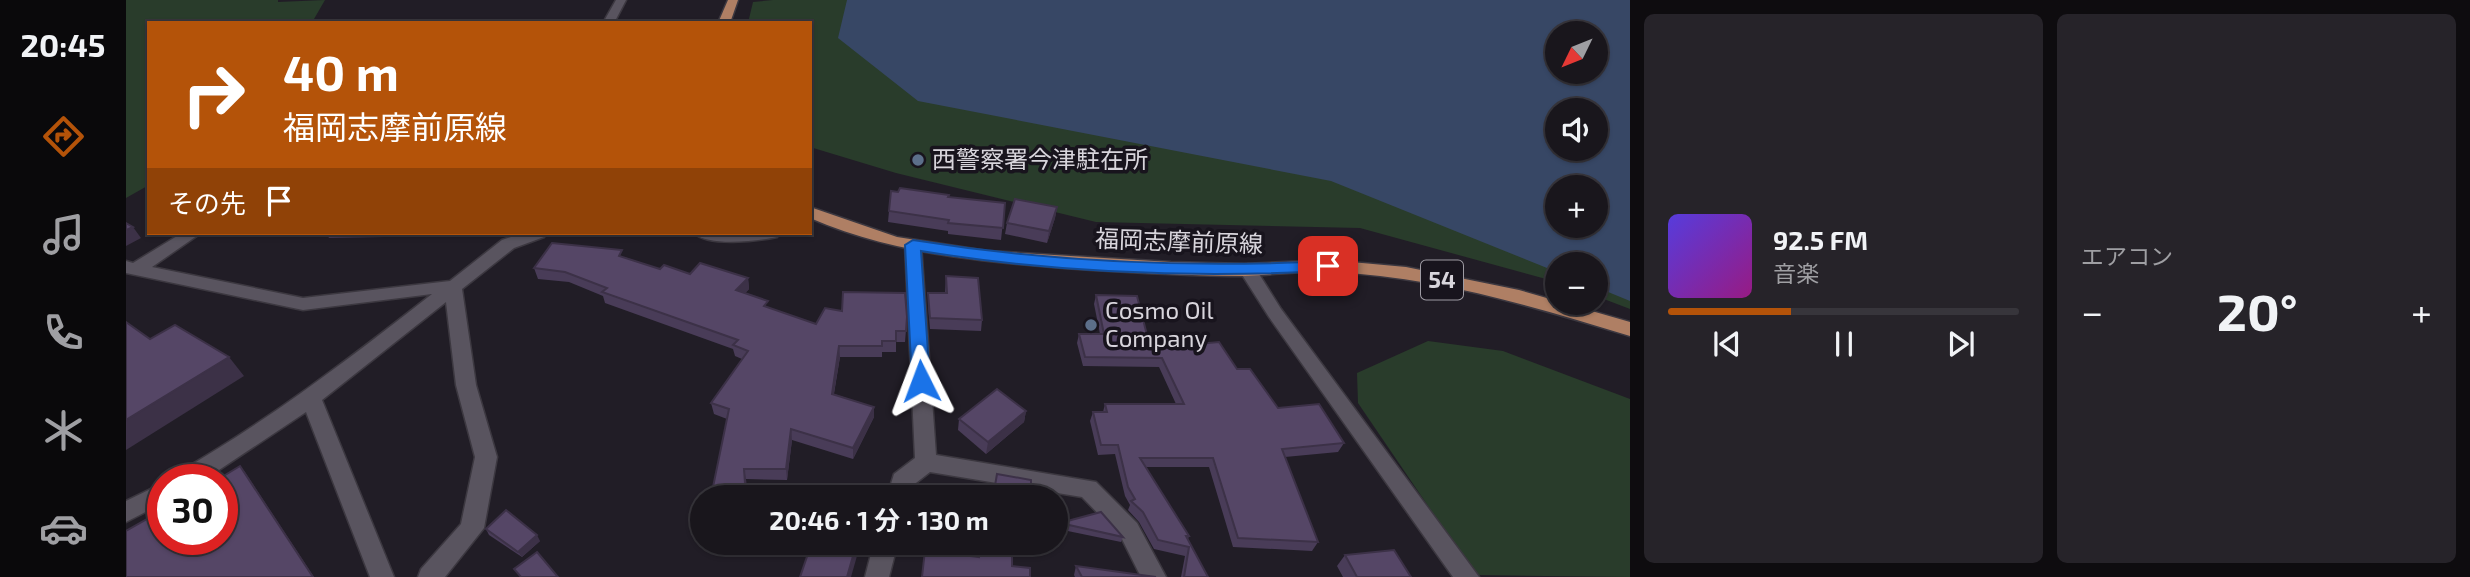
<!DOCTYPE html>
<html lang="ja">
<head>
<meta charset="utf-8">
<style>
  :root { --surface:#19161c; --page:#262329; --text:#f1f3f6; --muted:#9f9fa3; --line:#37353b; --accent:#b45309 }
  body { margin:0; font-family:"Exo 2","Noto Sans JP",sans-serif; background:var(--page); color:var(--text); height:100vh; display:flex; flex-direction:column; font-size:26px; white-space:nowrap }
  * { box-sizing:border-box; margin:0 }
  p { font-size:23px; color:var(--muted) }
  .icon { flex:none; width:38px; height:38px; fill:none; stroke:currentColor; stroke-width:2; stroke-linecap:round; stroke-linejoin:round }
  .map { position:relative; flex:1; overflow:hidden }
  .details { display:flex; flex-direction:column; gap:14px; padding:14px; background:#0e0c0f; width:840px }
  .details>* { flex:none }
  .guide { position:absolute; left:21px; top:21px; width:665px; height:214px; border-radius:0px; box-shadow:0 2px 5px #0004,0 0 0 2px var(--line); background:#b45309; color:#fff; overflow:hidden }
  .needle { width:46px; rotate:227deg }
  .controls { position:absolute; left:1419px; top:21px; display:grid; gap:14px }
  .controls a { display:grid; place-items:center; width:63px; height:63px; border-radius:50%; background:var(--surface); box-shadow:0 2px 5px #0004,0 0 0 2px var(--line); font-size:35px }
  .speed { position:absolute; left:21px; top:464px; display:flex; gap:14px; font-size:35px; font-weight:700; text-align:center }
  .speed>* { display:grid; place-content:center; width:91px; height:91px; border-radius:50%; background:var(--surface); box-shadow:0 2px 5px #0004,0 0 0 2px var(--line); line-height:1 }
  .speed .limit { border:10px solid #d22; background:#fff; color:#111 }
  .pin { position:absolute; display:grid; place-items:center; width:60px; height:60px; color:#fff; margin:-30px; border-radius:14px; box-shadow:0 4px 10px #0006 }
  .me { position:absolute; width:77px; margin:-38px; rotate:357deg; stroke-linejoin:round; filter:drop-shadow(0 0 5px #0008) }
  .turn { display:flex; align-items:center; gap:24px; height:147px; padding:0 21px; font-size:32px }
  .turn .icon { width:91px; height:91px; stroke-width:2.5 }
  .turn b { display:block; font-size:49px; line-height:60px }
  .then { display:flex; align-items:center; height:66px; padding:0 21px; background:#0003; gap:14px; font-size:26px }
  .big { font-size:52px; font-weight:700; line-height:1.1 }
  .details .widget { flex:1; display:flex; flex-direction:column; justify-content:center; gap:10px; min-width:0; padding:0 24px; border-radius:10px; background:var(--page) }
  .song { display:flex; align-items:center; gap:21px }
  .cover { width:84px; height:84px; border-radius:10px; background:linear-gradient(135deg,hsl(250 70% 55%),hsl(310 70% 35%)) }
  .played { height:7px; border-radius:4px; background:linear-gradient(90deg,var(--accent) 35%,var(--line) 35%) }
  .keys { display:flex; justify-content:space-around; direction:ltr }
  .heat { display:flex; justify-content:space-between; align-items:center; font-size:38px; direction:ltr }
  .details .tiles { flex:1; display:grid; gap:14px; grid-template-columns:repeat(2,1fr) }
  .trip { position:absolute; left:564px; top:485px; width:378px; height:70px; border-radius:35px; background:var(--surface); box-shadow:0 2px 5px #0004,0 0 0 2px var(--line); font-weight:700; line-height:70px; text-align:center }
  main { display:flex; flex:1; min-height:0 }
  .dock { display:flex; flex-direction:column; width:126px; justify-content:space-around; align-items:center; background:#0a090b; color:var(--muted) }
  .dock .icon { width:49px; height:49px }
  .dock .selected { color:var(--accent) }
  .dock b { font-size:32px; color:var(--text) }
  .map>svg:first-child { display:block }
  .green { fill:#293c2b; fill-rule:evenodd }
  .water { fill:#374765; fill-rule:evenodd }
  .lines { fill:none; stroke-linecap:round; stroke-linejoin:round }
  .minor-casing { stroke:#3c3840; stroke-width:3 }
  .tertiary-casing { stroke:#3c3840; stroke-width:3 }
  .primary-casing { stroke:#3c3840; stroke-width:3 }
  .minor { fill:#59545f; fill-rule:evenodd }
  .tertiary { fill:#59545f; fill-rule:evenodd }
  .primary { fill:#af7f64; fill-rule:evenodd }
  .wall { fill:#493c58 }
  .shaded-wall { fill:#3c3147 }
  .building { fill:#554666; stroke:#3c3147; stroke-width:2 }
  .route { fill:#1a73e8; stroke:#114b97; stroke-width:2 }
  .service-dot { fill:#5c6f8a; stroke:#18141d; stroke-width:2.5 }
  .labels { text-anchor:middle; stroke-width:7; stroke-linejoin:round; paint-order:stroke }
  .shield { fill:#18141d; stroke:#9e9ba3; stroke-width:2 }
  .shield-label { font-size:23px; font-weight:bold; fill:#d8d5dc }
  .poi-label { font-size:24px; fill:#d8d5dc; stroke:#18141d; text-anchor:start }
  .street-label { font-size:24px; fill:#d8d5dc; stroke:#18141d }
</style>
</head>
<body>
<main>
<nav class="dock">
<b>20:45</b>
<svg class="icon selected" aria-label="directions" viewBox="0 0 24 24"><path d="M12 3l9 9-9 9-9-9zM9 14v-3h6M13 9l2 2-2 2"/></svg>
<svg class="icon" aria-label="music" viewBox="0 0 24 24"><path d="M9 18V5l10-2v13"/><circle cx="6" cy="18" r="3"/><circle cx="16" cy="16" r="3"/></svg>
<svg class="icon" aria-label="phone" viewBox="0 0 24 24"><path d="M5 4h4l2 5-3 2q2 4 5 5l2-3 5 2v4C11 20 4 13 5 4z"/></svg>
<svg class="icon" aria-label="climate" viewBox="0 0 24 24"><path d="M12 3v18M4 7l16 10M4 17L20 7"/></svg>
<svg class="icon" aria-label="car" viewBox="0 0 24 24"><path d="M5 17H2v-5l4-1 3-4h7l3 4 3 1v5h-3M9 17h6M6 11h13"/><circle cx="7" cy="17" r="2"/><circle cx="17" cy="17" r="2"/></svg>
</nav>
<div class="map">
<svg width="1504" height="577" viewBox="0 0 1504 577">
  <rect width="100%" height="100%" fill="#211d26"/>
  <!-- green -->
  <g class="green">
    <polygon points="0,0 152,0 152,2 199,0 188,19 181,23 23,23 23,185 0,198"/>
    <path d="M 647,0 L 1504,0 L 1504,309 L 1470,296 L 1470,264 L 1432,264 L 1431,282 L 1234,228 L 970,222 L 770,173 L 684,147 L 684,23 L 622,23 L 627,2 ZM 1432,33 L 1470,33 L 1470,72 L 1432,72 ZM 1432,110 L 1470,110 L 1470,149 L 1432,149 ZM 1432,187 L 1470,187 L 1470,226 L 1432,226 Z"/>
    <polygon points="1302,341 1377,351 1504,399 1504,577 1349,575 1232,403 1231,373"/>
  </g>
  <!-- water -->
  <path class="water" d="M 721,0 L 1504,0 L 1504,301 L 1470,287 L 1470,264 L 1432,264 L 1431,272 L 1205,181 L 792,101 L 712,38 ZM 1432,33 L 1470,33 L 1470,72 L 1432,72 ZM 1432,110 L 1470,110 L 1470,149 L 1432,149 ZM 1432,187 L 1470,187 L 1470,226 L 1432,226 Z"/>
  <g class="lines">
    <defs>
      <g id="minor">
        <polygon points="490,0 500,0 488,23 477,23"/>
        <path d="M 56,233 L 75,233 L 26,267 L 177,298 L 324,281 L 376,240 L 397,233 L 420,233 L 418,237 L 388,248 L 336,289 L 350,385 L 371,457 L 358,528 L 319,577 L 292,577 L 295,569 L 335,524 L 349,457 L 330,385 L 320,302 L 196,400 L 268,577 L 244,577 L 180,412 L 78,480 L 48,480 L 51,473 C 142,421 223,359 306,294 L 177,310 L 0,273 L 0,261 L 7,263 Z"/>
        <path d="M 568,233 L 653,233 L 651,237 C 632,241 582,247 568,233 Z"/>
        <polygon points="787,240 795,245 810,455 970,482 1011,523 1040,577 1015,577 995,537 956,497 804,472 786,486 783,497 761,497 768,474 789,458 779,245"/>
        <polygon points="37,483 37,503 0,522 0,501"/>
        <polygon points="748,542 772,542 763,577 739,577"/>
      </g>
      <polygon id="tertiary" points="1122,264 1128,266 1155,309 1353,577 1327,577 1143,317 1113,270"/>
      <g id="primary">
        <polygon points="602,0 612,0 604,23 592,23"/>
        <path d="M 684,207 L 771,237 L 861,251 L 1045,262 L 1118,264 L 1203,260 L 1280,267 L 1393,290 L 1504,322 L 1504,336 C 1405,306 1308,276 1204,272 C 1175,270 1147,275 1119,276 C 1059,276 998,272 938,268 C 851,261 765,253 684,218 Z"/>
      </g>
    </defs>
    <!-- minor casing -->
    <use href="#minor" class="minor-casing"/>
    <!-- tertiary casing -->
    <use href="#tertiary" class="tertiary-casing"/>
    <!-- primary casing -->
    <use href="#primary" class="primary-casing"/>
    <!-- minor -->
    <use href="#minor" class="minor"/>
    <!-- tertiary -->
    <use href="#tertiary" class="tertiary"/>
    <!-- primary -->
    <use href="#primary" class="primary"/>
  </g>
  <!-- wall -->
  <g class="wall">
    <polygon points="823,197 879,203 875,240 822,234 822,231 762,222 763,211"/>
    <polygon points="931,207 929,218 921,243 879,234 881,223"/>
    <polygon points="200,233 372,233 371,235 203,238"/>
    <polygon points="498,257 534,269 564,274 622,278 623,289 619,293 643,308 690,324 716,311 781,317 779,342 770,342 770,352 756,352 756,357 714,357 708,394 748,407 748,417 727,459 666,440 661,480 620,479 621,497 580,497 586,492 601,419 588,414 585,403 616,359 609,356 607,349 479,303 477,296 443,282 412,279 408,268"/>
    <polygon points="820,276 856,320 855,331 804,329 802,304 802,293 819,293"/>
    <polygon points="970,295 1021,335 1039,347 1111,369 1152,408 1218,443 1212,452 1159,457 1192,542 1186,551 1107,547 1083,467 1020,467 1063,536 1062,539 1082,577 1055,577 1059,556 1028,549 1013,522 1002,510 1004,505 999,496 989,454 972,455 964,421 967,412 977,412 979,404 1050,404 1033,367 957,366 951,343 953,334 974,334 968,304"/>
    <polygon points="900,411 898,422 860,454 832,430 833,419"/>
    <polygon points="934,523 997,537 995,542 932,529"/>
    <polygon points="360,529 414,541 396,557 363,535"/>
    <polygon points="1219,555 1285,577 1217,577 1211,566"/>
    <polygon points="950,566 1030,577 949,577 948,575"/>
  </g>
  <!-- shaded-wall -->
  <g class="shaded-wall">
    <polygon points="931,207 929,218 921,243 923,231"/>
    <polygon points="7,227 15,238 0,246 0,230"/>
    <polygon points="622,278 623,289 612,301 610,290"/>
    <polygon points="713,346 714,357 706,404 706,394"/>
    <polygon points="103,357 118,376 0,450 0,420"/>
    <polygon points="748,407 748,417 727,459 727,448"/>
    <polygon points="900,411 898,422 860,454 862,442"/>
    <polygon points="665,429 666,440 661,480 660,469"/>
    <polygon points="114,466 119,472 188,577 187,577"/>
    <polygon points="618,469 620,479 621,497 620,497"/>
    <polygon points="411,535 414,541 396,557 392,552"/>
    <polygon points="731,542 735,542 725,577 721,577"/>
  </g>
  <!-- building -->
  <g class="building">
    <polygon points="774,188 823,195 822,197 879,203 877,228 822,223 823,220 763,211 765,191 772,192"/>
    <polygon points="889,199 931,207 923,231 881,223"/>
    <polygon points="0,223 7,227 0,230"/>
    <polygon points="426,243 496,250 493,256 534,269 538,265 564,274 574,263 622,278 610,290 642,301 638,306 690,324 699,308 716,311 717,292 779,293 781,317 780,331 770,331 770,341 756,341 756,346 713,346 706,394 748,407 727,448 665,429 660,469 618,469 620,497 580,497 580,493 586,492 603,409 585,403 622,351 607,345 612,340 476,292 481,288 439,272 408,268"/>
    <polygon points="820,276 852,278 856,320 804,318 802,293 821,293"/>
    <polygon points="970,295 1011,296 1021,335 1039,335 1039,347 1093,342 1111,369 1124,369 1152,408 1193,404 1218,443 1156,449 1192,542 1112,538 1087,458 1014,458 1063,536 1060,536 1082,577 1058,577 1063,547 1032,540 1017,512 1005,501 1009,499 1002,487 992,445 975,445 967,412 981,412 979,404 1058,404 1036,358 959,357 953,334 978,334"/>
    <polygon points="0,322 24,339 49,325 103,357 0,420"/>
    <polygon points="871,389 900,411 862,442 833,419"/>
    <polygon points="114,466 187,577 0,577 0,531 37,510 37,539 96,539 96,480 91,480"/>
    <polygon points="871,474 905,480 905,497 867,497"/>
    <polygon points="380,510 411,535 392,552 360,529"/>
    <polygon points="975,512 997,537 934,523"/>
    <polygon points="686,542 731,542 721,577 674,577"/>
    <polygon points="799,550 853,557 853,551 886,555 886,566 904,568 904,577 796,577"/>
    <polygon points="1268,550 1285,577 1231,577 1219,555"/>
    <polygon points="411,552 432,577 395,577 388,569"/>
    <polygon points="950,566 1030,577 956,577"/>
  </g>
  <!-- route -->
  <path class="route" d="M 787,240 C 924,262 1064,268 1202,261 L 1210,266 L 1202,271 C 1066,278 929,273 795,251 L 804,381 L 801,386 L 789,386 L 786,381 L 779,245 Z"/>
  <!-- markers -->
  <g class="service-dot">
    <circle cx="792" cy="160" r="7"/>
    <circle cx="965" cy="325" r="7"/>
  </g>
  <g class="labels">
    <!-- shield labels -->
    <rect class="shield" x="1295" y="260.5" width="42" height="39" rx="5"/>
    <g class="shield-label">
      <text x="1316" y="288">54</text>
    </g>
    <!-- poi labels -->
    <g class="poi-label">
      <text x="806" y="168">西警察署今津駐在所</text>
      <text x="979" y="319">Cosmo Oil<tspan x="979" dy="28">Company</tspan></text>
    </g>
    <!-- street labels -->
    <g class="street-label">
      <text transform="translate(1053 242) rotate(2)" y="8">福岡志摩前原線</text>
    </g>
  </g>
</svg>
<div class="controls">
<a><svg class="needle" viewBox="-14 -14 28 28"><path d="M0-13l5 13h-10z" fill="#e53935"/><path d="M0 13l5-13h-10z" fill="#9f9fa3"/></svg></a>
<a><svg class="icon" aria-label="sound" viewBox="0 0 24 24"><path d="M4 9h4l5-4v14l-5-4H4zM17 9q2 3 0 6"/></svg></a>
<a>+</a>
<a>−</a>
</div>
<div class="speed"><div class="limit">30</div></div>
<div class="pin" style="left:1202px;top:266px;background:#d93025"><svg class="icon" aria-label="arrive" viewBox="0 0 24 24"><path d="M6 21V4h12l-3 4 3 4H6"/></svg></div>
<svg class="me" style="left:795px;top:381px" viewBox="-20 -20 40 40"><path d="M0-17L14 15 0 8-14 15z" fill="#1a73e8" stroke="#fff" stroke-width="4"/></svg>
<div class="trip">20:46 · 1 分 · 130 m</div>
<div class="guide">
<div class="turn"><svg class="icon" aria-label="right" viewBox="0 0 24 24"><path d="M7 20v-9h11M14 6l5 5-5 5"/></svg><div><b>40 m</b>福岡志摩前原線</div></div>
<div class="then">その先<svg class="icon" aria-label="arrive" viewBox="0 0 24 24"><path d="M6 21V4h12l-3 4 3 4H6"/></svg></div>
</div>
</div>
<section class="details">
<div class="tiles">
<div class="widget">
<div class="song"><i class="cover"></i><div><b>92.5 FM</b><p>音楽</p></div></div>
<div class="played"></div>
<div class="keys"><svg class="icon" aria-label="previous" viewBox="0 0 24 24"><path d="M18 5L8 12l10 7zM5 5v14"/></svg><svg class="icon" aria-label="pause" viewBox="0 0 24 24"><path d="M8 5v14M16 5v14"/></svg><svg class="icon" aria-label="next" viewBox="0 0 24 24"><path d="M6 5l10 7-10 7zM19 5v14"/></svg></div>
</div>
<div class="widget"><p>エアコン</p>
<div class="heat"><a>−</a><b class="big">20°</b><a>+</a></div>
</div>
</div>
</section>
</main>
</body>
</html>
